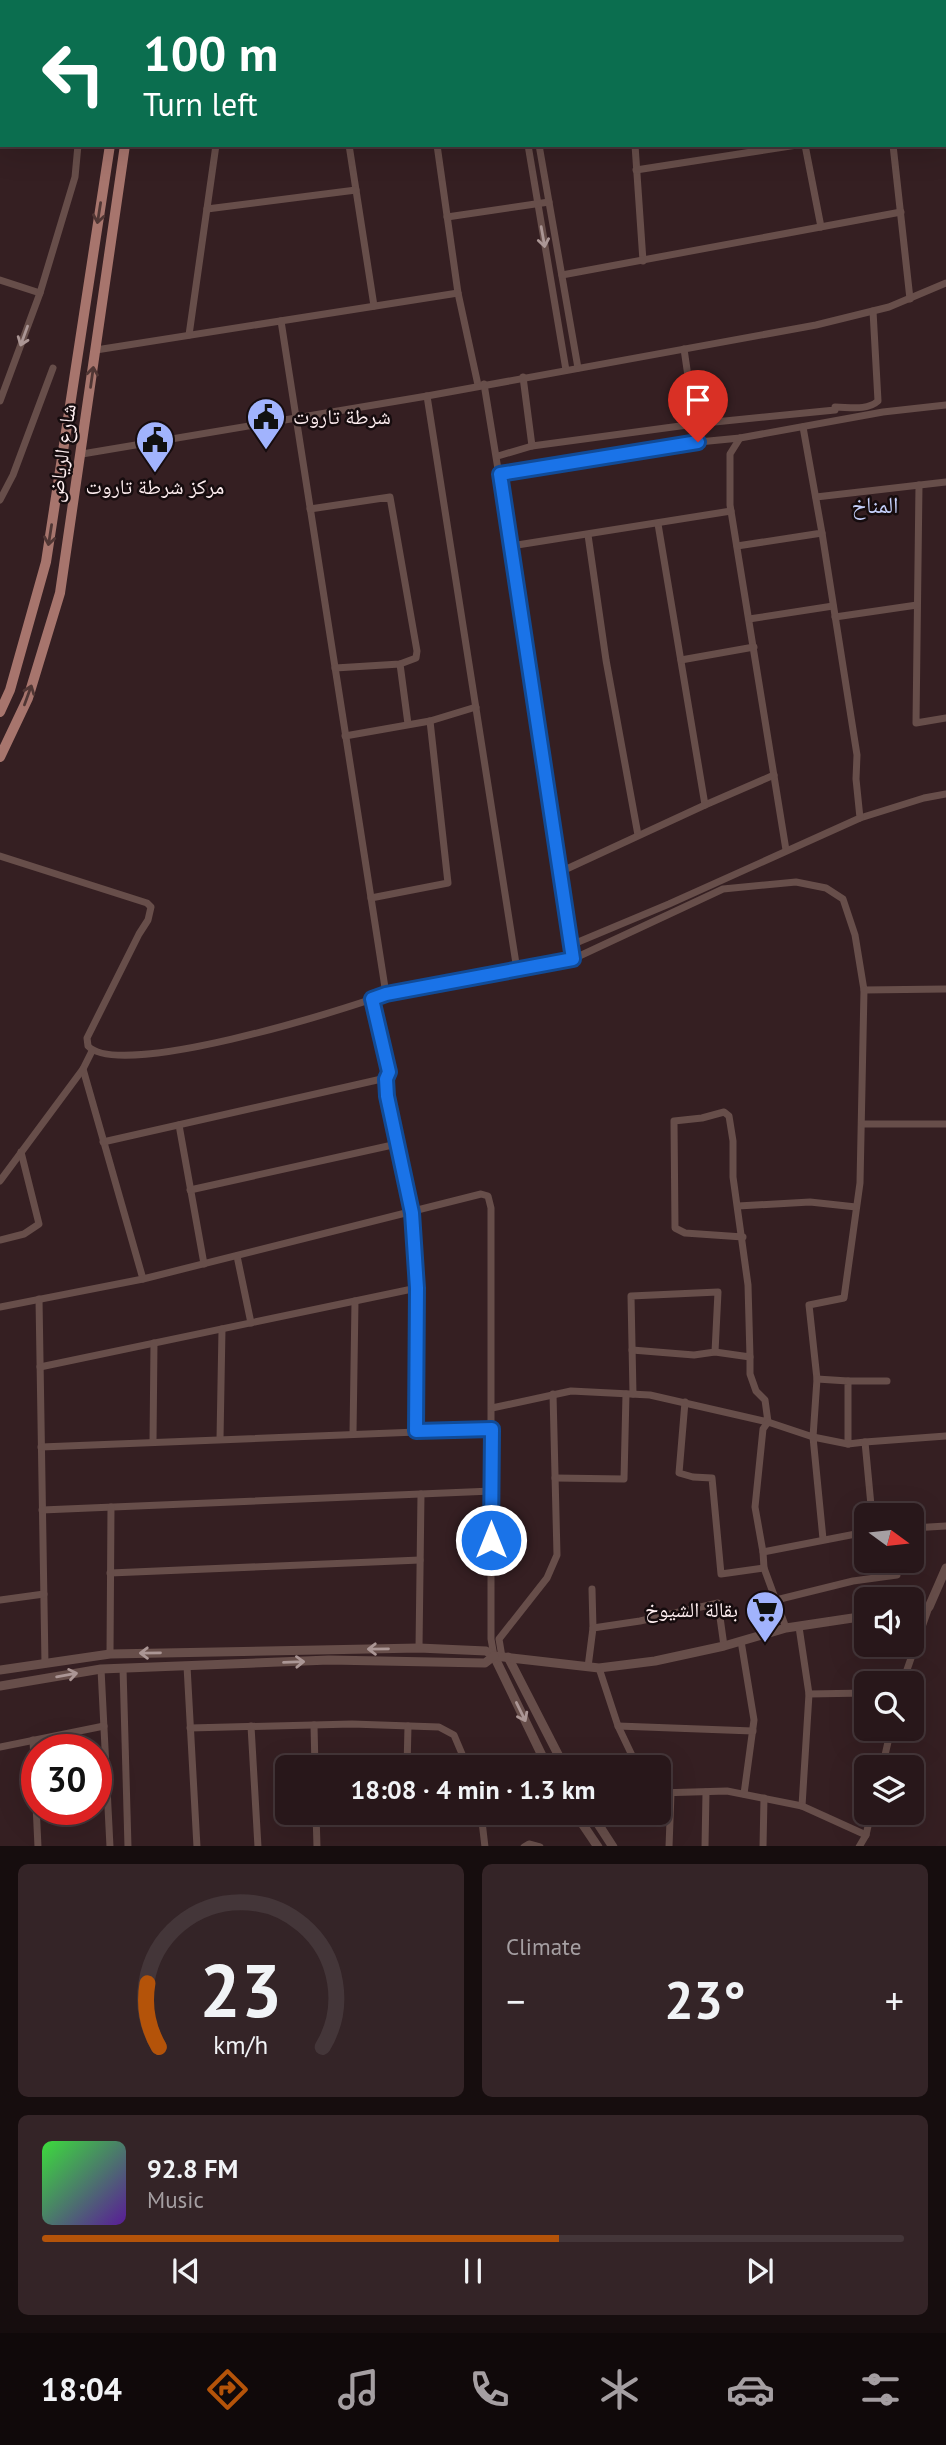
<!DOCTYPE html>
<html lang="en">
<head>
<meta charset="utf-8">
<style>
  :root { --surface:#28171a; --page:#342427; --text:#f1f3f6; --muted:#a59fa2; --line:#443639; --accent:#b45309 }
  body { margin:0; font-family:"PT Sans","Noto Naskh Arabic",sans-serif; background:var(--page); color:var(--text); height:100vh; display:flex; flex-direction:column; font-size:26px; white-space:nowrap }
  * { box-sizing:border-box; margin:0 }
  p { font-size:23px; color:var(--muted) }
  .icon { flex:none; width:38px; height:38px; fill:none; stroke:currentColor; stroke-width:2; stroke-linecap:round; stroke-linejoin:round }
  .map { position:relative; height:1846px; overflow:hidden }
  .sheet { display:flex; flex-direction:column; gap:18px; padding:18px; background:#160d0e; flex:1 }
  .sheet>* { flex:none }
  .guide { position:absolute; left:0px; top:0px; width:947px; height:147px; box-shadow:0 7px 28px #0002,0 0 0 2px var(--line); background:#0b6e4f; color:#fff; overflow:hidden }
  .needle { width:46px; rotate:105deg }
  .buttons { position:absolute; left:854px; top:1503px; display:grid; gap:14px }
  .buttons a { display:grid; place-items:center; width:70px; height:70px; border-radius:10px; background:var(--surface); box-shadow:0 7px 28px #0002,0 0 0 2px var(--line); font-size:35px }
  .speed { position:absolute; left:21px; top:1734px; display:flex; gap:14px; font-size:35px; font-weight:700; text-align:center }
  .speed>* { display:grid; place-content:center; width:91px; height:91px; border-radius:50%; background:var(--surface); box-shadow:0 7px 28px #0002,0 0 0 2px var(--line); line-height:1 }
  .speed .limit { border:10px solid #d22; background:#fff; color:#111 }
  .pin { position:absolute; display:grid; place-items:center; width:60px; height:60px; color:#fff; margin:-72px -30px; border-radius:50% 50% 50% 0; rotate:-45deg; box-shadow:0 0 7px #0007 }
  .pin .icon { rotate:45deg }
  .me { position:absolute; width:77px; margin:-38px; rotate:0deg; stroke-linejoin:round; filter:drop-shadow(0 0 5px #0008) }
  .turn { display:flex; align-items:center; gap:24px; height:147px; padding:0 28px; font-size:32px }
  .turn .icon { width:91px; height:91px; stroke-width:2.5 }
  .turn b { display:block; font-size:49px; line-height:60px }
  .big { font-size:52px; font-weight:600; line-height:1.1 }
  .sheet .tile { flex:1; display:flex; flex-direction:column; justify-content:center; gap:10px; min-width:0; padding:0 24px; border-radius:10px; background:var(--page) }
  .sheet .dial { align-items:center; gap:0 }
  .dial svg { height:182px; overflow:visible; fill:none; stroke:var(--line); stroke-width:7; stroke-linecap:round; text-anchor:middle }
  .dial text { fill:var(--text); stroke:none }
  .song { display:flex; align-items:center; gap:21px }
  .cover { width:84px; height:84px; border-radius:10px; background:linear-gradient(135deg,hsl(120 70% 55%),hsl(270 70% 35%)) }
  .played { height:7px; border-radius:4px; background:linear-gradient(90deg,var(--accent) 60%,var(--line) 60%) }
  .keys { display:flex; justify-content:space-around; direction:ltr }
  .heat { display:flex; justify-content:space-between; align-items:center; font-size:38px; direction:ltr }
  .sheet .tiles { flex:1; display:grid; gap:18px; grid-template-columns:1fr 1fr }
  .tile:last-child { grid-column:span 2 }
  .trip { position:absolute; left:275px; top:1755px; width:396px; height:70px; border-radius:10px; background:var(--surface); box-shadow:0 7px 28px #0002,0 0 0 2px var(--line); font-weight:600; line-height:70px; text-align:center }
  .menu { display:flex; height:112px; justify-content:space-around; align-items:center; background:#10090a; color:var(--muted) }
  .menu .icon { width:49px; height:49px }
  .menu .on { color:var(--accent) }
  .menu b { font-size:32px; color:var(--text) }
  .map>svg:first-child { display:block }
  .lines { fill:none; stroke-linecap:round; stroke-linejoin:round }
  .minor { stroke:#674e4a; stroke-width:7 }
  .tertiary { stroke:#674e4a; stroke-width:9 }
  .primary { stroke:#a7756d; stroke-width:10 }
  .oneway { stroke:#503634 }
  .oneway2 { stroke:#ab9695 }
  .route-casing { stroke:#114b97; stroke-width:18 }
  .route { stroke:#1a73e8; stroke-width:12 }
  .labels { text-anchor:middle; stroke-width:5; stroke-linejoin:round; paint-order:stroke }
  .poi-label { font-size:21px; fill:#feeef0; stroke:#160c0e; text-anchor:start }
  .street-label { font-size:21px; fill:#feeef0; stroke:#160c0e }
  .neighbourhood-label { font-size:23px; fill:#c4cffa; stroke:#160c0e }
</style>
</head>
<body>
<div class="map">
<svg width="946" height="1847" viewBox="0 0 946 1847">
  <rect width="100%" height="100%" fill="#351f22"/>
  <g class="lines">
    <!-- minor -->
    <g class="minor">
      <polyline points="315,0 315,2"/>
      <polyline points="502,0 502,2"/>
      <polyline points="515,0 516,2"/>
      <polyline points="624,0 624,2"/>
      <polyline points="77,2 77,0"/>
      <polyline points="884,2 884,0"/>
      <polyline points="349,145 374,306"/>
      <polyline points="437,145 458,293 478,385"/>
      <polyline points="528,145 566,370"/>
      <polyline points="539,145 578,368"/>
      <polyline points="635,145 643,261"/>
      <polyline points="805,145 821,227"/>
      <polyline points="893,145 910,299"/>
      <polyline points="636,170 797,145"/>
      <polyline points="207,209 356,190"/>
      <polyline points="447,217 549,202"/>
      <polyline points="562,275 901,212"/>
      <polyline points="0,280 40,293"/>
      <polyline points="281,321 386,994"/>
      <polyline points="189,335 216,145"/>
      <polyline points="684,349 695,424"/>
      <polyline points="96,350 458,293"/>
      <polyline points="523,377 532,446"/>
      <polyline points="484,384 531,670 573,959"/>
      <polyline points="427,396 517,970"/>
      <polyline points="0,401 40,293 75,177 78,145"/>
      <polyline points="740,438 730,454 730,505 786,850"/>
      <polyline points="82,454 427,396 816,325 889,307 946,283"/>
      <path d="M 498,456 L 532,446 L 695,424 L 835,410 L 835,407 C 849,407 867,411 878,401 L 873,311"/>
      <polyline points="500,474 678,444 740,438 883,412 946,405"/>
      <polyline points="919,485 916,723 946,718"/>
      <polyline points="816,497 946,482"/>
      <polyline points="0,500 13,475 53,368"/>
      <polyline points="310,509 390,497 417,651 416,658 400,664 335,668"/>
      <polyline points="658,524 705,805 774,775"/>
      <polyline points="588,535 606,660 638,835"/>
      <polyline points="511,546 731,511"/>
      <polyline points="737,546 822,533 803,427"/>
      <polyline points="835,617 917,605"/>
      <polyline points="749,619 833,606"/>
      <polyline points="681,660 754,647"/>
      <polyline points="400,664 408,724"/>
      <polyline points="345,736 430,721 476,707"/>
      <polyline points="860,818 924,798 946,794"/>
      <path d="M 0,856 L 147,903 L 151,907 L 148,920 L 139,934 L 87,1038 L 88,1046 C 119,1080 341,1011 386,994 L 573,959 L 723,889 L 796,882 L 826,888 L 843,899 L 855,935 L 864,990 L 946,989"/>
      <polyline points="560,872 705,805"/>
      <polyline points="371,898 448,883 430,721"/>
      <polyline points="571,945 669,904 860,818 856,779 857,755 822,533"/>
      <polyline points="864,990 860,1183 844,1298 809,1305 817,1379 848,1381 848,1444 865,1442 872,1516"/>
      <polyline points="372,999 389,1072 386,1078 387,1096 412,1213 417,1288 416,1431"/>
      <polyline points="92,1051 83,1069 143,1279"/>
      <polyline points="862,1124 946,1124"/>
      <polyline points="179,1125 204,1264"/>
      <polyline points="103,1142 386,1078"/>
      <polyline points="0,1181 83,1069"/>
      <polyline points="190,1190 397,1144"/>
      <polyline points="738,1206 810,1202 856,1207"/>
      <polyline points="0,1240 24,1234 39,1224 21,1152"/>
      <polyline points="237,1256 251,1323"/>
      <polyline points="39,1299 45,1664"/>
      <polyline points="0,1307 143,1279 481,1194 488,1196 491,1208 491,1639 494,1656"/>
      <polyline points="632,1350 694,1355 715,1352"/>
      <polyline points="40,1367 417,1288"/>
      <polyline points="848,1381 887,1381"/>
      <polyline points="633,1394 631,1296 718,1292 715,1352 750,1357 748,1285 733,1177 733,1141 729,1116 724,1112 702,1118 674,1121 675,1228 685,1233 743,1237"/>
      <polyline points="685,1402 679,1473 693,1477 712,1478 721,1574 764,1568"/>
      <polyline points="492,1408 571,1391 650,1395 768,1422 765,1400 756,1391 750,1374 750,1357"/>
      <polyline points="353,1433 355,1301"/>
      <polyline points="220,1439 222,1329"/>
      <polyline points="153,1442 154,1343"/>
      <polyline points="865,1442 946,1436"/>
      <polyline points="41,1447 492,1429"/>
      <polyline points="555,1478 624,1479 626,1394"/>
      <polyline points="42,1510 492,1491"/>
      <polyline points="912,1528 946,1526"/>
      <polyline points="823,1539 813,1437 848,1444"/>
      <polyline points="763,1552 755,1507 763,1429 768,1422 813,1437 817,1379"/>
      <polyline points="110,1573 420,1560"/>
      <polyline points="592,1589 593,1628"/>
      <polyline points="0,1600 44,1594"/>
      <polyline points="776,1600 853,1581 897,1575 896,1561"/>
      <polyline points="799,1627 809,1694 802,1806"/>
      <polyline points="786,1628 764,1568 763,1552 866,1532"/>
      <polyline points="741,1641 754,1720 744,1794"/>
      <polyline points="419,1648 421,1494"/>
      <polyline points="110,1654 111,1507"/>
      <polyline points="502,1657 499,1639 547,1578 557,1555 553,1394"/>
      <polyline points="187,1666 197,1847"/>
      <polyline points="588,1667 593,1628 640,1621 718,1603 724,1646"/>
      <polyline points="123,1668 128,1847"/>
      <polyline points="599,1668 618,1726 638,1768"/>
      <polyline points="101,1669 110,1847"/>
      <polyline points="902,1684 929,1607"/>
      <polyline points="809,1694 866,1693"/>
      <polyline points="314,1725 315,1768"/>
      <polyline points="251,1726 258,1847"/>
      <polyline points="618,1726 753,1731"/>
      <polyline points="190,1728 352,1724 439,1727 454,1735 468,1768"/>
      <polyline points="33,1740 38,1847"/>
      <polyline points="0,1747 104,1726"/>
      <polyline points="407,1768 408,1726"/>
      <polyline points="882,1768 891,1729"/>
      <polyline points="658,1793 727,1791 802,1806 866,1835"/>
      <polyline points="316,1813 317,1847"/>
      <polyline points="481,1813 485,1847"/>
      <polyline points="524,1847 529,1844 540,1847"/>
      <polyline points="669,1847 671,1793"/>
      <polyline points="705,1847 706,1792"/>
      <polyline points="763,1847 764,1798"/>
      <polyline points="859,1847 866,1835 871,1813"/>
    </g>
    <!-- tertiary -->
    <g class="tertiary">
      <polyline points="912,1610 929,1607 946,1568"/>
      <polyline points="494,1656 548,1768"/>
      <polyline points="508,1657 565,1768"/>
      <polyline points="0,1670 110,1654 419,1648 486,1651 494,1656 599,1668 655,1661 724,1646 786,1628 866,1616"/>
      <polyline points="0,1686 101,1669 329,1660 485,1663 494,1656"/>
      <polyline points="575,1813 598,1847"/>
      <polyline points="591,1813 613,1847"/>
    </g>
    <!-- primary -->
    <g class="primary">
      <polyline points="107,0 107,2"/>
      <polyline points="142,2 142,0"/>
      <polyline points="205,2 213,0"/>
      <polyline points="262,2 268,0"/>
      <polyline points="0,712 10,690 46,562 110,145"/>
      <polyline points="0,757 28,698 60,593 125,145"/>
    </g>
  </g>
  <!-- one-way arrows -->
  <defs><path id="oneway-shaft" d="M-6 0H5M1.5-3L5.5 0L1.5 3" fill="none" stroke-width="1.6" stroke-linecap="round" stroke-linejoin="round" transform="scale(1.75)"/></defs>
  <g class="oneway">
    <use href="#oneway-shaft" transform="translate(99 213) rotate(99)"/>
    <use href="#oneway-shaft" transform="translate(92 377) rotate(-82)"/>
    <use href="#oneway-shaft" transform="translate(50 535) rotate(99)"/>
    <use href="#oneway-shaft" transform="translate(28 695) rotate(-70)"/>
  </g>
  <g class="oneway2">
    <use href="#oneway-shaft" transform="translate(543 237) rotate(80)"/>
    <use href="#oneway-shaft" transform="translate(24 336) rotate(110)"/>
    <use href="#oneway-shaft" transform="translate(378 1649) rotate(179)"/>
    <use href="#oneway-shaft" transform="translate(150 1653) rotate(179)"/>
    <use href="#oneway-shaft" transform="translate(294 1662) rotate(-2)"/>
    <use href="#oneway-shaft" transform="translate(67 1675) rotate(-10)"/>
    <use href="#oneway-shaft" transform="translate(521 1712) rotate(64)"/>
  </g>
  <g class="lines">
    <defs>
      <polyline id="route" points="491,1540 492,1429 416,1431 417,1288 412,1213 387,1096 386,1079 389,1072 372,999 386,994 573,959 500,474 698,442"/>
    </defs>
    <!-- route casing -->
    <use href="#route" class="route-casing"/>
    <!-- route -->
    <use href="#route" class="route"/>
  </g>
  <!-- icons -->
  <defs>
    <symbol id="civic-pin" viewBox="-11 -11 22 30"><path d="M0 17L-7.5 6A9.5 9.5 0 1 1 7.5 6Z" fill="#a1b3fd" stroke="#160c0e"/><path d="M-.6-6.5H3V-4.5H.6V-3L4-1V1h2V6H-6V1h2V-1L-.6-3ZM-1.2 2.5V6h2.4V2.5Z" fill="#111"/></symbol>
    <symbol id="supermarket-pin" viewBox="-11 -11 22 30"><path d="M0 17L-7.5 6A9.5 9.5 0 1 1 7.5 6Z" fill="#a1b3fd" stroke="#160c0e"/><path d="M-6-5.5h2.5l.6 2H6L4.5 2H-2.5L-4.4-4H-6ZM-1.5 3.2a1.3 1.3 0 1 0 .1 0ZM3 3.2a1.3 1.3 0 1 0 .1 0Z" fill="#111"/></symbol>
  </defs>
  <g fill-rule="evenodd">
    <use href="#civic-pin" x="244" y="395" width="44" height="60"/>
    <use href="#civic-pin" x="133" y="418" width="44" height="60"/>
    <use href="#supermarket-pin" x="743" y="1588" width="44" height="60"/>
  </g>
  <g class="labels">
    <!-- poi labels -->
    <g class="poi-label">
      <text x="293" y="424">شرطة تاروت</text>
      <text x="155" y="494" text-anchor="middle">مركز شرطة تاروت</text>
      <text x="738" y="1617" text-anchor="end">بقالة الشيوخ</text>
    </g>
    <!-- street labels -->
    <g class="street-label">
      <text transform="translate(62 453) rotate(-82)" y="7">شارع الرياض</text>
    </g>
    <!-- neighbourhood labels -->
    <g class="neighbourhood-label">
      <text x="875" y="513">المناخ</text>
    </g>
  </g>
</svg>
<div class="buttons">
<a><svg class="needle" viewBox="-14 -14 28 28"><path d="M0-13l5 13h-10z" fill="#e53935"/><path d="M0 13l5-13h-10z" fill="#a59fa2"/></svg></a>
<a><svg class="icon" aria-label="sound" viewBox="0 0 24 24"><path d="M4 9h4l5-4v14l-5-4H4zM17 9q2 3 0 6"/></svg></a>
<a><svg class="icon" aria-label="search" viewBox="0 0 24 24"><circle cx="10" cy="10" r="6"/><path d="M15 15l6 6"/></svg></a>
<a><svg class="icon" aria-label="layers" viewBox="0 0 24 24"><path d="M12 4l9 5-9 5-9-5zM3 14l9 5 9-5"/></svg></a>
</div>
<div class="speed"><div class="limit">30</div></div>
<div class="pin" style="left:698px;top:442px;background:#d93025"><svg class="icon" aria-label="arrive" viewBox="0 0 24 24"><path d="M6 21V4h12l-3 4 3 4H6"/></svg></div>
<svg class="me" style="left:491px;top:1540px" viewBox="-20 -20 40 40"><circle r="17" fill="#1a73e8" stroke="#fff" stroke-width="3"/><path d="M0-11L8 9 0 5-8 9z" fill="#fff"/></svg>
<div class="trip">18:08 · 4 min · 1.3 km</div>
<div class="guide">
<div class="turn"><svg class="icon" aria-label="left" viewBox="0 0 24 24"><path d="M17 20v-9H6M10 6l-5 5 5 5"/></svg><div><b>100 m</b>Turn left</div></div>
</div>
</div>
<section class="sheet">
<div class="tiles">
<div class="tile dial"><svg viewBox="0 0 100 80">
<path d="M14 69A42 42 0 1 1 86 69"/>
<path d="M14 69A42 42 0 0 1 9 41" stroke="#b45309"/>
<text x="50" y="56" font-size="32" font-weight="700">23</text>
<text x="50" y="72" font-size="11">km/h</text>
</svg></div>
<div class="tile"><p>Climate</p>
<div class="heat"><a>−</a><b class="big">23°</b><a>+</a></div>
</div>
<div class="tile">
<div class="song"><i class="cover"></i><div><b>92.8 FM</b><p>Music</p></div></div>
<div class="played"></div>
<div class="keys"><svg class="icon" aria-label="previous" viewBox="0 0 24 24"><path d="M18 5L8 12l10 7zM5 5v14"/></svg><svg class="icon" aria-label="pause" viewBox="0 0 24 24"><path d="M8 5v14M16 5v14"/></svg><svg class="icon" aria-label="next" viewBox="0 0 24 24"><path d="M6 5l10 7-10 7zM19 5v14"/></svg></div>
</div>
</div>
</section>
<nav class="menu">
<b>18:04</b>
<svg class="icon on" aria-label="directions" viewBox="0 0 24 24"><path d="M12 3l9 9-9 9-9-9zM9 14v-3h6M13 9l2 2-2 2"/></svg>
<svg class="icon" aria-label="music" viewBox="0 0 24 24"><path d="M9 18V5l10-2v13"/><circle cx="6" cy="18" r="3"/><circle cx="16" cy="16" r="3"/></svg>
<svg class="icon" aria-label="phone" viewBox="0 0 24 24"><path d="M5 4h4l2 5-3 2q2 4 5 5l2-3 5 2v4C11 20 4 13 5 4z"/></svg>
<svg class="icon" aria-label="climate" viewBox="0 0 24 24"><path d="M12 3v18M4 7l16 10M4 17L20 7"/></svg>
<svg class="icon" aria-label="car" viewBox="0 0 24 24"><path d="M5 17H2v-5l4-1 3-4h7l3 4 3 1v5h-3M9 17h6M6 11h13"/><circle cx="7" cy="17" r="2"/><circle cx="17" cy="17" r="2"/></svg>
<svg class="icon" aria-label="filters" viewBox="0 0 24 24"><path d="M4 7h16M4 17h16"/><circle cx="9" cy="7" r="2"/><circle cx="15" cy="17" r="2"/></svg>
</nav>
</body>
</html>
